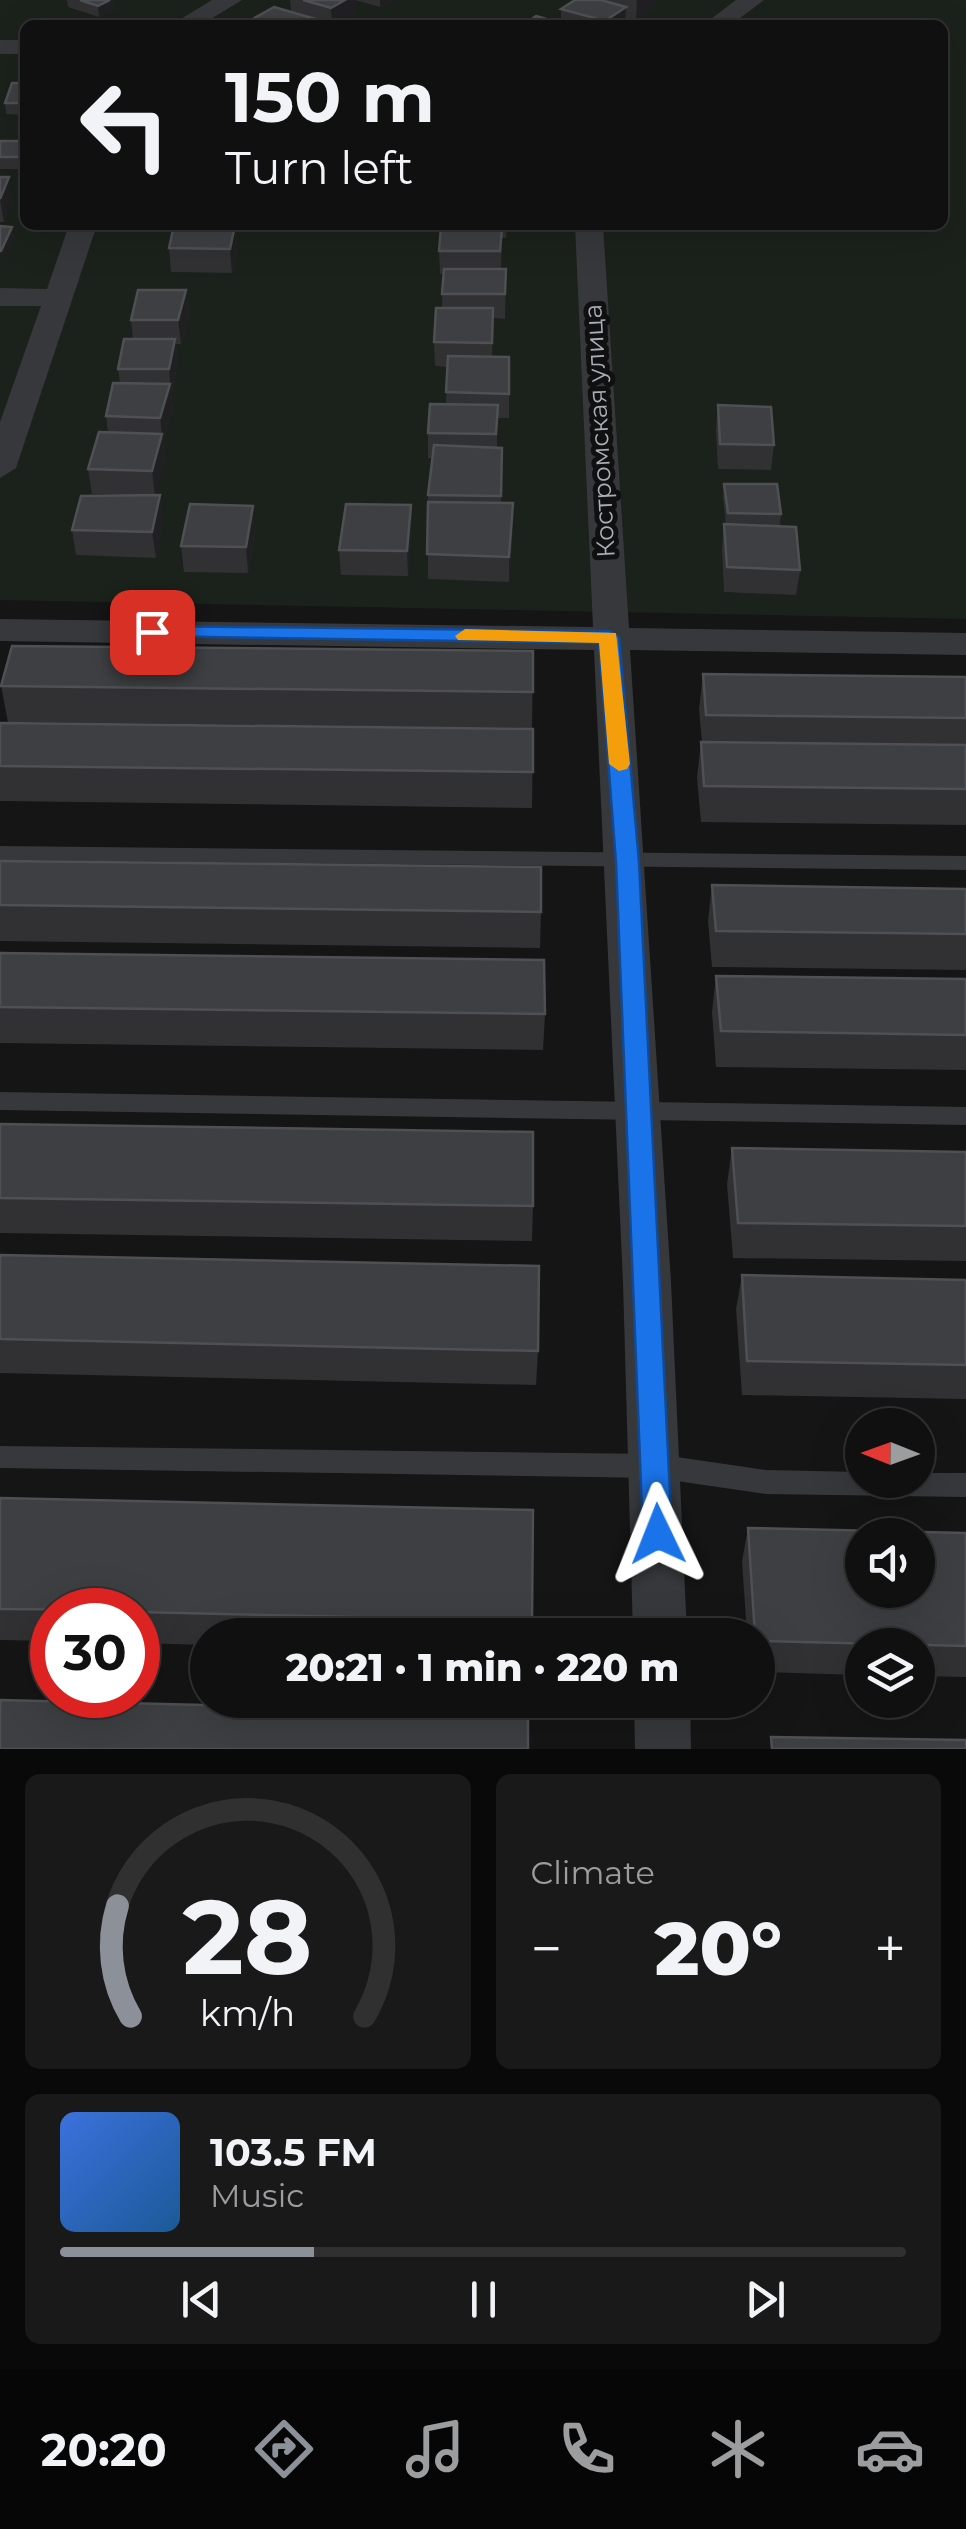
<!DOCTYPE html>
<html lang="en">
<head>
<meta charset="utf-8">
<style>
  :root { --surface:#101010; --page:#191919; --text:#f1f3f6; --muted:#9c9d9f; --line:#303030; --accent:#8c9099 }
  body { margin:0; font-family:Montserrat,sans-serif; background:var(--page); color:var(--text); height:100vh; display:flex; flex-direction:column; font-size:38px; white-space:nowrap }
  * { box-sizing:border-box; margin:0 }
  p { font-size:32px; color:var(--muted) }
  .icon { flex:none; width:55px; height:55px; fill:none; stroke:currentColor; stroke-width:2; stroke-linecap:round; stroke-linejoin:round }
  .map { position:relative; height:1749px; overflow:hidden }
  .panel { display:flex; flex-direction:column; gap:25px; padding:25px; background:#090909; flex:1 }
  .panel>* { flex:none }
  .top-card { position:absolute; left:20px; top:20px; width:928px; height:210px; border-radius:15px; box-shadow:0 10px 40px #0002,0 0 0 2px var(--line); background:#101010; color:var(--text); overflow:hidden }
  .needle { width:65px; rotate:271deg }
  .fabs { position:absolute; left:845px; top:1408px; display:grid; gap:20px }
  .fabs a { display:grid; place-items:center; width:90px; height:90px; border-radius:50%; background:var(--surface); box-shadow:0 10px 40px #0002,0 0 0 2px var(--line); font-size:50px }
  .speed { position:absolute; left:30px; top:1588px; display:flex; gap:20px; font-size:50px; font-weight:700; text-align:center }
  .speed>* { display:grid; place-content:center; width:130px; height:130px; border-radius:50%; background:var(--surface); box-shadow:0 10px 40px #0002,0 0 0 2px var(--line); line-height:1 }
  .speed .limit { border:15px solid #d22; background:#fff; color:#111 }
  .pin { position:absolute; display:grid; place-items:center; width:85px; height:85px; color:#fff; margin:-42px; border-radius:20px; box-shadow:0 5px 15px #0006 }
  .me { position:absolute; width:110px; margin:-55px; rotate:358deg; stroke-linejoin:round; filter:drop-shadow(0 0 8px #0008) }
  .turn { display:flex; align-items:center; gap:35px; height:210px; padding:0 40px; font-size:45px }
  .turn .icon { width:130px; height:130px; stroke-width:2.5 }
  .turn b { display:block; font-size:70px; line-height:85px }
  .big { font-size:75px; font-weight:800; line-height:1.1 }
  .panel .tile { flex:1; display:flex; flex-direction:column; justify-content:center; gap:15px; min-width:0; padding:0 35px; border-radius:15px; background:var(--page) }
  .panel .dial { align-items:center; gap:0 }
  .dial svg { height:260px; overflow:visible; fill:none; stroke:var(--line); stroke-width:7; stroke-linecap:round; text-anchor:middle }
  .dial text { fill:var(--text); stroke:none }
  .song { display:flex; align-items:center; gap:30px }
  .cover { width:120px; height:120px; border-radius:15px; background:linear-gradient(135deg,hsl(220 70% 55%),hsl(210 70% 35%)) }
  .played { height:10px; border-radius:5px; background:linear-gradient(90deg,var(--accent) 30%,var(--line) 30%) }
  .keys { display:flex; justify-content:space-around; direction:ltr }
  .heat { display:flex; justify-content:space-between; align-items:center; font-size:55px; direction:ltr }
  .panel .tiles { flex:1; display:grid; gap:25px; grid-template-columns:1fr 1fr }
  .tile:last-child { grid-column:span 2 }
  .trip { position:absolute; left:190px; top:1618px; width:585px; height:100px; border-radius:50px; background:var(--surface); box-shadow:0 10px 40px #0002,0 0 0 2px var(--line); font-weight:800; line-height:100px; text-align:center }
  .tab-bar { display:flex; height:160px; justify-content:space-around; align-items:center; background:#060606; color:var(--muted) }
  .tab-bar .icon { width:70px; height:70px }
  .tab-bar .on { color:var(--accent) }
  .tab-bar b { font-size:45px; color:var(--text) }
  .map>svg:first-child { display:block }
  .green { fill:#1b211b; fill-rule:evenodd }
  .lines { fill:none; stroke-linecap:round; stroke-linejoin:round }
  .lane { fill:#36383b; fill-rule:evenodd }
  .street { fill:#36383b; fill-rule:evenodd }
  .wall { fill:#313134 }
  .shaded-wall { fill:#202022 }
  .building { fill:#3e3f42; stroke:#4e5054; stroke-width:2.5; fill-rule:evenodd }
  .route { fill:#1a73e8; stroke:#114b97; stroke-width:2.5 }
  .slow { fill:#f59e0b }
  .labels { text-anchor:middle; stroke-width:10; stroke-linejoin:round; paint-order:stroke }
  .far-street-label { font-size:25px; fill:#a8aeb6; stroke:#101011 }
</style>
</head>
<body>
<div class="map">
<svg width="966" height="1749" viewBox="0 0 966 1749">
  <rect width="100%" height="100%" fill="#151516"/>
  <!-- green -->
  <path class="green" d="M 0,0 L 966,0 L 966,619 L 0,600 ZM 25,25 L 942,25 L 942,225 L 25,225 Z"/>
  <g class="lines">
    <!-- lane -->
    <g class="lane">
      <polygon points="0,846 966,856 966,870 0,860"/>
      <polygon points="0,1092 966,1107 966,1125 0,1110"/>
      <polygon points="0,1446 656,1454 766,1470 862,1472 862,1480 918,1480 918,1473 966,1473 966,1497 766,1494 656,1478 0,1468"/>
    </g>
    <!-- street -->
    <g class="street">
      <polygon points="212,0 242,0 201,25 171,25"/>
      <polygon points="736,0 764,0 731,25 703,25"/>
      <rect x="0" y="40" width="25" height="14"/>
      <polygon points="69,225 97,225 16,468 0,478 0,422 41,306 0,306 0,288 47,289"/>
      <polygon points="575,225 603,225 629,628 966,633 966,655 630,650 671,1282 687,1635 633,1635 623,1282 594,650 0,641 0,619 593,627"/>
      <polygon points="634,1700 690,1700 691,1749 635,1749"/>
    </g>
  </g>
  <!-- wall -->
  <g class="wall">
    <polygon points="67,0 113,0 114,10 99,17 68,7"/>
    <polygon points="290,0 393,0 380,7 355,0 355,16 340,25 250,25 249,21 291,12"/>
    <polygon points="575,0 656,0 656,7 636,21 626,18 625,25 523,25 561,23 561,9"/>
    <polygon points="25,83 25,115 6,114 5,103"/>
    <rect x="0" y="141" width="25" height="28"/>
    <polygon points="0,177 12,200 4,222 0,222"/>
    <polygon points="173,225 237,225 235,231 237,249 232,273 171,272 169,248 173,230"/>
    <polygon points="447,225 507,225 506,238 502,238 501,269 506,269 505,319 493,318 492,357 509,357 509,418 497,418 497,448 502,448 501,503 513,528 509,582 428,579 428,495 432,458 428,458 428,433 446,404 447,367 435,366 434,342 442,308 443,274 440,274 439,251"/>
    <polygon points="186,290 189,314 181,344 176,344 178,363 171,394 173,409 163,443 165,459 155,495 160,495 163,520 156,558 76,555 72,530 149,495 92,494 88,469 108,432 106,416 120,383 118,369 133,339 131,320"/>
    <polygon points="718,405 774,445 771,470 718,469 716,430"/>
    <polygon points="724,484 781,514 780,526 800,570 796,595 724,592 722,550 724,524 726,525 723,497"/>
    <polygon points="411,505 412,530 408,576 341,575 339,550"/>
    <polygon points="255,531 248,573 184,572 181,546"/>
    <polygon points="533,651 532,728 8,722 1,686"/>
    <polygon points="703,674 966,677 966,825 701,822 697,778 701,742 702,742 699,709"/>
    <polygon points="0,723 533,729 532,808 0,801"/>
    <polygon points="0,861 541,912 540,948 0,941"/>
    <polygon points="712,885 966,889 966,970 712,967 708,921"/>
    <polygon points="0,953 545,1014 543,1050 0,1043"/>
    <polygon points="716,976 966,979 966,1070 716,1067 712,1012"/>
    <polygon points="0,1124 533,1206 532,1241 0,1233"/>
    <polygon points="732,1148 966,1152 966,1261 733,1258 727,1184"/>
    <polygon points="0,1255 538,1351 536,1385 0,1373"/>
    <polygon points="742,1275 966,1280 966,1399 742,1395 736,1309"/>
    <polygon points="0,1498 532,1621 532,1635 208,1635 208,1645 138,1643 138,1610 52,1610 52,1641 0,1640"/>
    <polygon points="748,1528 966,1533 966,1677 918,1676 918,1645 862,1645 862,1675 758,1672 758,1635 747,1635 742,1561"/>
  </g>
  <!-- shaded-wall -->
  <g class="shaded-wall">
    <polygon points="110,0 113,0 114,10 99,17 98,6"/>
    <polygon points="345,0 355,0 355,16 340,25 332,25 331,8"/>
    <polygon points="380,0 393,0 380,7"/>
    <polygon points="637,0 656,0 656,7 636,21"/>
    <polygon points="626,7 625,25 605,25 605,21"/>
    <polygon points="9,177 12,200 4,222 0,199"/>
    <polygon points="232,225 237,225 235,231 237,249 232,273 230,249"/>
    <polygon points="12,227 14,239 3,264 1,251"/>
    <polygon points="186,290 189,314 181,344 178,320"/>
    <polygon points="175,339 178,363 171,394 169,369"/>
    <polygon points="170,384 173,409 163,443 160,418"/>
    <polygon points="162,434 165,459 155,496 152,471"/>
    <polygon points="160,495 163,520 156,558 152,532"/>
    <polygon points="513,503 513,528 509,582 509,557"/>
    <polygon points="411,505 412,530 408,576 407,551"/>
    <polygon points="253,506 255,531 248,573 246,547"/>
  </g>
  <!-- building -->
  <g class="building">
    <polygon points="80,0 110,0 98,6"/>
    <polygon points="303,0 345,0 331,8"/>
    <polygon points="575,0 601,0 626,7 605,21 561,9"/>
    <polygon points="274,7 315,19 305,25 263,25 249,21"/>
    <polygon points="536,16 567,25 523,25"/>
    <polygon points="12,83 25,83 25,103 5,103"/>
    <rect x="0" y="141" width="25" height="16"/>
    <polygon points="0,177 9,177 0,199"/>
    <polygon points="174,225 235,225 230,249 169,248"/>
    <polygon points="0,226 12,227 1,251 0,251"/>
    <polygon points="441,227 502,228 500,251 439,251"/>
    <polygon points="444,269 506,269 505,294 442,294"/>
    <polygon points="138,290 186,290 178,320 131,320"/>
    <polygon points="436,308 493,308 492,343 434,342"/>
    <polygon points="124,339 175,339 169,369 118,369"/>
    <polygon points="448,356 509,357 509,394 446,392"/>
    <polygon points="113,383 170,384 160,418 106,416"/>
    <polygon points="430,404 498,405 496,434 428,433"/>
    <polygon points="718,405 771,407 774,445 720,444"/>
    <polygon points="99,432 162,434 152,471 88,469"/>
    <polygon points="434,445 502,448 501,496 428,495"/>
    <polygon points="724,484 777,484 781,514 728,513"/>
    <polygon points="160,495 152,532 72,530 81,496"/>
    <polygon points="428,502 513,503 509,557 427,554"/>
    <polygon points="190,504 253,506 246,547 181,546"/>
    <polygon points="346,504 411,505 407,551 339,550"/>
    <polygon points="724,524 796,527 800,570 727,567"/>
    <polygon points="12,646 533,651 533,692 1,686"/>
    <polygon points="703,674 966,677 966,718 706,715"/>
    <polygon points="0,723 533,729 533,772 0,766"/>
    <polygon points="701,742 966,745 966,789 704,786"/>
    <polygon points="0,861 541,867 541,912 0,905"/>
    <polygon points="712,885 966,889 966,934 716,931"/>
    <polygon points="0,953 544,960 545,1014 0,1007"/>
    <polygon points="716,976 966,979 966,1035 721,1031"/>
    <polygon points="0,1124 533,1132 533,1206 0,1198"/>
    <polygon points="732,1148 966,1152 966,1226 738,1223"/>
    <polygon points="0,1255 539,1266 538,1351 0,1339"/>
    <polygon points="742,1275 966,1280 966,1365 747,1361"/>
    <polygon points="0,1498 533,1510 532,1621 138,1612 138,1610 0,1609"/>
    <path d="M 748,1528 L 966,1533 L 966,1646 L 758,1641 L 758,1635 L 755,1635 ZM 862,1535 L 918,1535 L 918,1590 L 862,1590 Z"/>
    <polygon points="0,1700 528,1713 528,1749 0,1749"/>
    <polygon points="771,1737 966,1740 966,1749 772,1749"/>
  </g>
  <!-- route -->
  <polygon class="route" points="152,626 609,631 619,637 639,862 672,1534 668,1544 658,1548 647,1544 643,1534 616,862 599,643 145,636 145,628"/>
  <!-- slow -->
  <polygon class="slow" points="465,629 616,633 630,764 627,769 619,771 609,764 599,643 458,640 455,636"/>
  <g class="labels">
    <!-- far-street labels -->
    <g class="far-street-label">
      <text transform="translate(599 431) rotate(-93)" y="9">Костромская улица</text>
    </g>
  </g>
</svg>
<div class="fabs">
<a><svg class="needle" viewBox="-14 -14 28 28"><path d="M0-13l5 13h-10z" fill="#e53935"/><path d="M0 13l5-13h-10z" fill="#9c9d9f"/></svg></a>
<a><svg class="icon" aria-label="sound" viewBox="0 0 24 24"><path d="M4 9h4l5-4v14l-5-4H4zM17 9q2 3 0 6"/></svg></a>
<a><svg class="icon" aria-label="layers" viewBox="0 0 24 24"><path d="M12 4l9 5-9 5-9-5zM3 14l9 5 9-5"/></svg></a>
</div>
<div class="speed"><div class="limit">30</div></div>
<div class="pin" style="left:152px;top:632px;background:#d93025"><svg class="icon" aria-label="arrive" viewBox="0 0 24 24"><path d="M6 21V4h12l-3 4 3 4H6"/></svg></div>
<svg class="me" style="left:658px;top:1534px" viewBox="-20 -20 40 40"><path d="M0-17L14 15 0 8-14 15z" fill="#1a73e8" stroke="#fff" stroke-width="4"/></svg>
<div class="trip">20:21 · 1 min · 220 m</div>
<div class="top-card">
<div class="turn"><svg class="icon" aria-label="left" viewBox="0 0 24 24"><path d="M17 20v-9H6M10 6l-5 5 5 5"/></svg><div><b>150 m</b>Turn left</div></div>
</div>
</div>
<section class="panel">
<div class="tiles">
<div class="tile dial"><svg viewBox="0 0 100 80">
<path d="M14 69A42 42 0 1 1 86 69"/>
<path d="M14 69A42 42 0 0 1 10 35" stroke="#8c9099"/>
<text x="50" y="56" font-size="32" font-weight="700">28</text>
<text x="50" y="72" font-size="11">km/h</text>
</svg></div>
<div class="tile"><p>Climate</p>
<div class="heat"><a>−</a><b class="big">20°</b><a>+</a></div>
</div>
<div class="tile">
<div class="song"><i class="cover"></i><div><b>103.5 FM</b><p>Music</p></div></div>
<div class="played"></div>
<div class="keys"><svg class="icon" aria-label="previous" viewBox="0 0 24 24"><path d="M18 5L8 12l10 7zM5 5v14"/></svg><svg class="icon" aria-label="pause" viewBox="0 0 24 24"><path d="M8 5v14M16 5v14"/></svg><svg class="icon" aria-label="next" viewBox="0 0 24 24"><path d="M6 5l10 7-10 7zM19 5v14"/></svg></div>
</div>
</div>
</section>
<nav class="tab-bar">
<b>20:20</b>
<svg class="icon on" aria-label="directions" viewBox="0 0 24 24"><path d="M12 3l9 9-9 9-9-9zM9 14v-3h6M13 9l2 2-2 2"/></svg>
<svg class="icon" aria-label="music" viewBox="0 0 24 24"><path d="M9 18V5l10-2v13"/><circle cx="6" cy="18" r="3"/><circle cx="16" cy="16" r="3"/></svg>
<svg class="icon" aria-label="phone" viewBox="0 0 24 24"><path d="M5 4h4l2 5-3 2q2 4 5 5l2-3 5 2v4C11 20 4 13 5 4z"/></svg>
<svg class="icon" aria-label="climate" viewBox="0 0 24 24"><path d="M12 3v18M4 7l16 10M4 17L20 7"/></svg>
<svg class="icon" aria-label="car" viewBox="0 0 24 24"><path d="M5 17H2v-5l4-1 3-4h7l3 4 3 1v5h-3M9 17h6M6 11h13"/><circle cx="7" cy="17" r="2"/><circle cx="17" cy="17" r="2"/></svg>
</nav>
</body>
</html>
